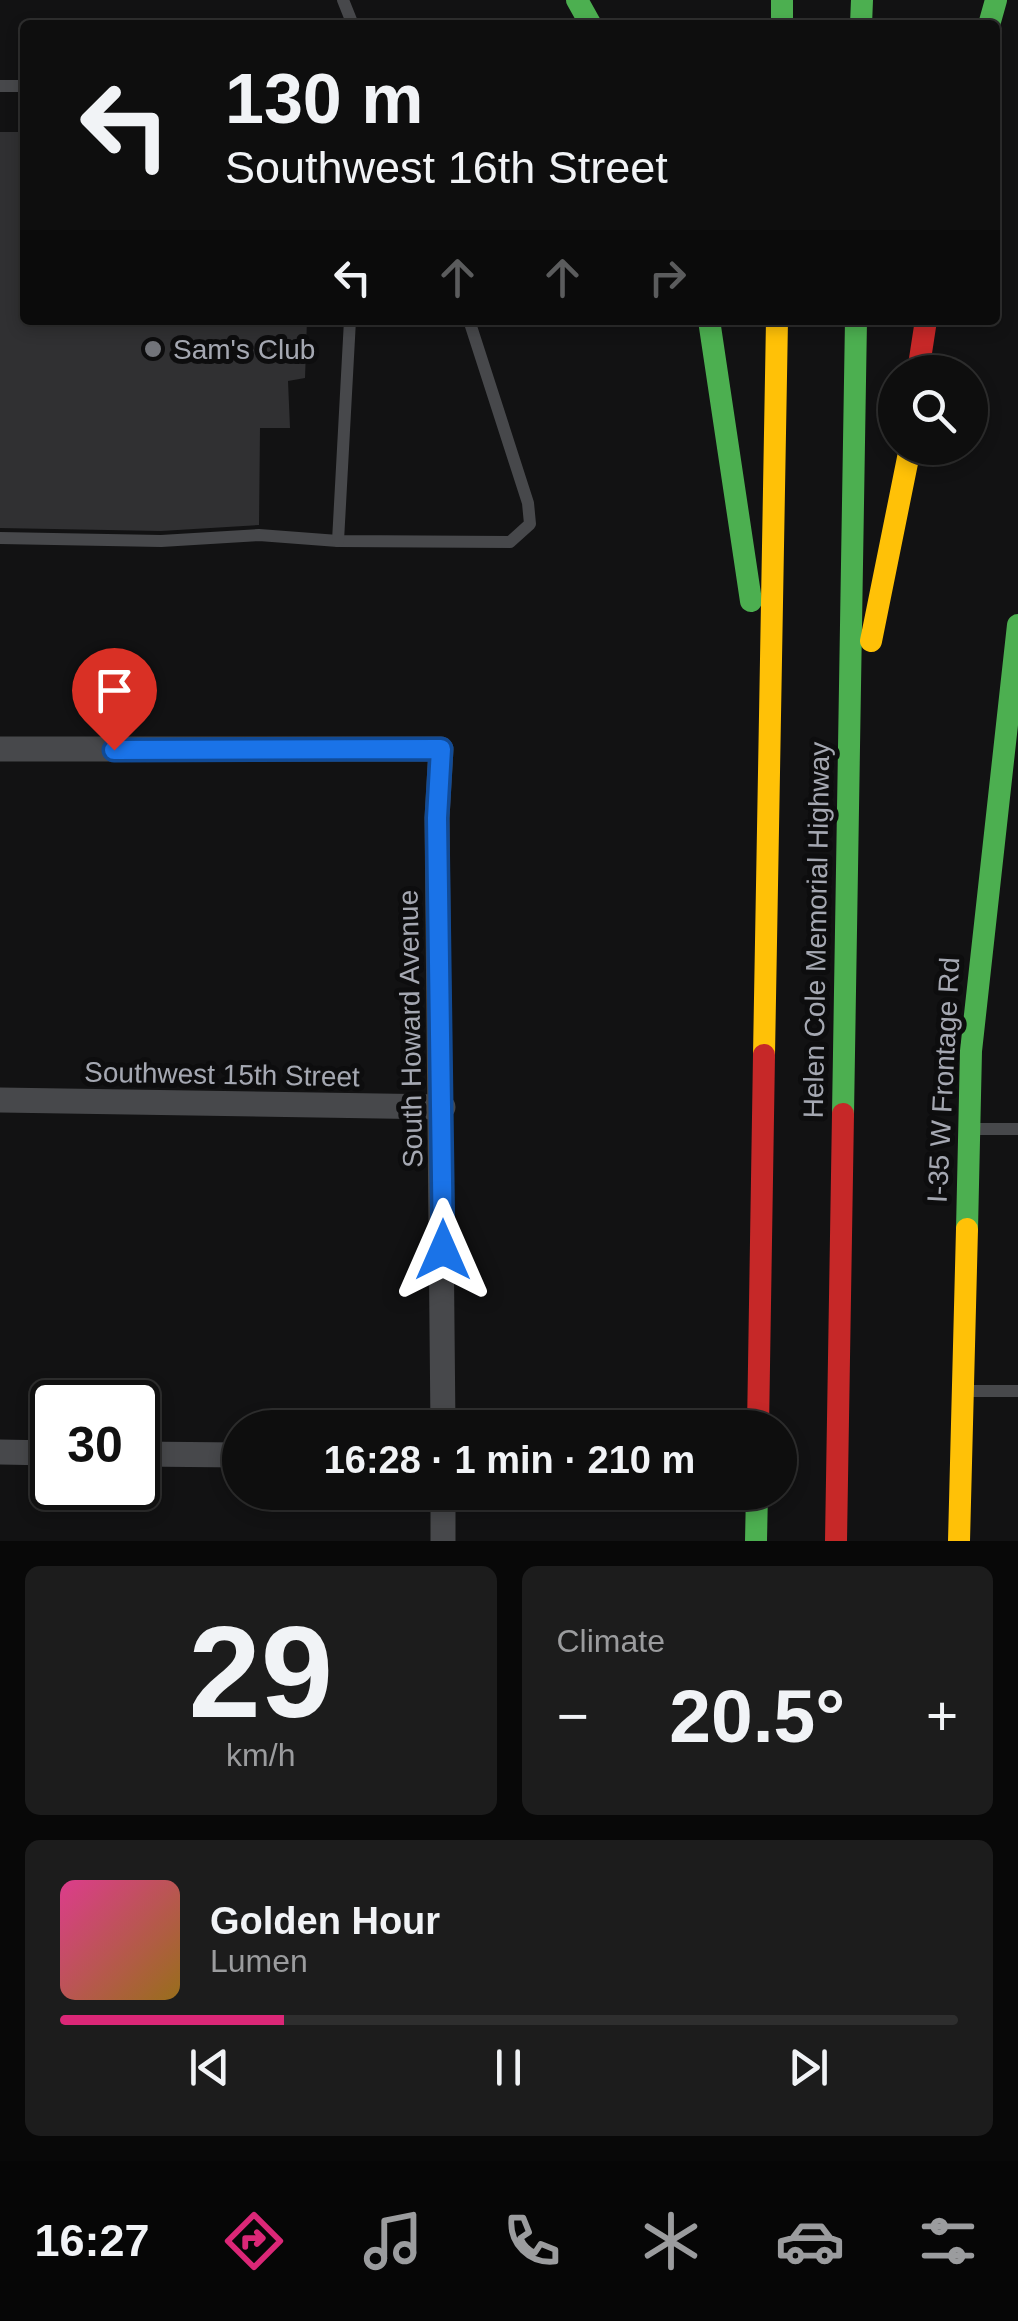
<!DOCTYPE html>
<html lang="en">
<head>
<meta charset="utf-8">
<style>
  :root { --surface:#0e0e0e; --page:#1c1c1c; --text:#f1f3f6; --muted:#9b9c9e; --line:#2e2e2e; --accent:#db2777 }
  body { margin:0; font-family:Helvetica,sans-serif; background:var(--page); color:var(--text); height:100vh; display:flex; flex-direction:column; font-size:38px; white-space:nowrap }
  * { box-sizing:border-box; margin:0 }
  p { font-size:32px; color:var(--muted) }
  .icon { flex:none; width:55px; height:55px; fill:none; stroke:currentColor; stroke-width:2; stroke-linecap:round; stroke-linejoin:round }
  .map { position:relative; height:1541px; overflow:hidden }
  .sheet { display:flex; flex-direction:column; gap:25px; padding:25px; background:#080808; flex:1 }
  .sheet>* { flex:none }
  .hud { position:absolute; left:20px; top:20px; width:980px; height:305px; border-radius:10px; box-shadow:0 5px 15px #0003,0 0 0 2px var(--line); background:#0e0e0e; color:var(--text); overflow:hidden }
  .tools { position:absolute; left:878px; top:355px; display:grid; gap:20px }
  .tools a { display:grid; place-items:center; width:110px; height:110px; border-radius:50%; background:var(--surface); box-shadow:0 5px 15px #0003,0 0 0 2px var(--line); font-size:50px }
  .speed { position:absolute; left:30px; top:1380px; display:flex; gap:20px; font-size:50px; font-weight:700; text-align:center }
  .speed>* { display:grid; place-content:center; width:130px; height:130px; border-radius:50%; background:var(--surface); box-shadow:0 5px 15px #0003,0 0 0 2px var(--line); line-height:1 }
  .speed .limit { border:5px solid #111; border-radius:15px; background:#fff; color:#111 }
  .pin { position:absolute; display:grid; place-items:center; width:85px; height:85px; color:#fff; margin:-102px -42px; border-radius:50% 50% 50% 0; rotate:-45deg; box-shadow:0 0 10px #0007 }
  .pin .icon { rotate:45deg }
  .me { position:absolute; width:110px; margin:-55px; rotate:0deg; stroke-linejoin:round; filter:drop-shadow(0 0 8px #0008) }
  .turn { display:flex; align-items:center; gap:35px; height:210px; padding:0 40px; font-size:45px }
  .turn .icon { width:130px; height:130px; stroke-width:2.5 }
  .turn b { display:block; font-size:70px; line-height:85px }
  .lanes { display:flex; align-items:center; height:95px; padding:0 40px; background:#0003; justify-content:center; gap:50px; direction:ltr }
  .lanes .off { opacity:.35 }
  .big { font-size:75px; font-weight:700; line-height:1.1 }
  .sheet .widget { flex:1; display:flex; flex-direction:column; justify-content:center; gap:15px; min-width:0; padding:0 35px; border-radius:15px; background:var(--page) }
  .sheet .dial { align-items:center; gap:0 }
  .dial b { font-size:130px; line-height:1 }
  .song { display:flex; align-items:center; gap:30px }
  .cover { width:120px; height:120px; border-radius:15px; background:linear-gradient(135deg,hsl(330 70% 55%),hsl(40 70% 35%)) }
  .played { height:10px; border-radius:5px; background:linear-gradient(90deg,var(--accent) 25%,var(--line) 25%) }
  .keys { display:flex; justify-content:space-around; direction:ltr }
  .heat { display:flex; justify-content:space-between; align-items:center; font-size:55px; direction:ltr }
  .sheet .tiles { flex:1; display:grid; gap:25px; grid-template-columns:1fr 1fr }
  .widget:last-child { grid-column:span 2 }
  .trip { position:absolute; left:222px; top:1410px; width:575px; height:100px; border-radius:50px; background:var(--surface); box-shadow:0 5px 15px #0003,0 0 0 2px var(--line); font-weight:700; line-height:100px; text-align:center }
  .dock { display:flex; height:160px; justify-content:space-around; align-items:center; background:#060606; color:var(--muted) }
  .dock .icon { width:70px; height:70px }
  .dock .selected { color:var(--accent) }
  .dock b { font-size:45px; color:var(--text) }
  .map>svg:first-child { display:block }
  .building { fill:#303032 }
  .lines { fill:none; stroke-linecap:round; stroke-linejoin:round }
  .lane { stroke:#47484b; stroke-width:12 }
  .street { stroke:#47484b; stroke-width:25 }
  .fast { stroke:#4caf50; stroke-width:22 }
  .slow { stroke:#ffc107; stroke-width:22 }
  .jam { stroke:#c62828; stroke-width:22 }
  .route-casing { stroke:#114b97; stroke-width:25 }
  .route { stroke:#1a73e8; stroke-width:18 }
  .poi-dot { fill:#72747a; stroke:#0d0d0e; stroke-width:4 }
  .labels { text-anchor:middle; stroke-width:10; stroke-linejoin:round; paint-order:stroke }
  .poi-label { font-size:28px; fill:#a5a8b2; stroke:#0d0d0e; text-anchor:start }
  .street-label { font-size:28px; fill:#a5a8b2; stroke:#0d0d0e }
</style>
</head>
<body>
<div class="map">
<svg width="1018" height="1541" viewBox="0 0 1018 1541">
  <rect width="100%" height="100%" fill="#121213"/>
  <!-- building -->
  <polygon class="building" points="0,132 25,132 25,320 307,320 305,378 288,381 290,428 260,428 259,525 161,531 0,528"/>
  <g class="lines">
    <!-- lane -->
    <g class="lane">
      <polyline points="343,0 353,25"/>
      <polyline points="0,86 25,86"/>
      <polyline points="0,538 161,541 259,535 338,541 510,542 530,524 528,503 469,320"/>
      <polyline points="338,541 350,320"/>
      <polyline points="970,1129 1018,1129"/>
      <polyline points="964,1391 1018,1391"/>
    </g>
    <!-- street -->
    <g class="street">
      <polyline points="0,749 441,749 437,818 443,1428"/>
      <polyline points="0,1100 443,1107"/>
      <polyline points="0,1452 52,1453"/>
      <polyline points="138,1454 240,1455"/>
      <polyline points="443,1492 443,1541"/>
    </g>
    <!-- fast -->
    <g class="fast">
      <polyline points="577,0 591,25"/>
      <polyline points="782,0 782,25"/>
      <polyline points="861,25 862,0"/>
      <polyline points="989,25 996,0"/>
      <polyline points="709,320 751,601"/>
      <polyline points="843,1114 856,320"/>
      <polyline points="967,1229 971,1051 1018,625"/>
      <polyline points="756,1541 757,1492"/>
    </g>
    <!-- slow -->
    <g class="slow">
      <polyline points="871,641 910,448"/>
      <polyline points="764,1055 777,320"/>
      <polyline points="959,1541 967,1229"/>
    </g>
    <!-- jam -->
    <g class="jam">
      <polyline points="918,372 926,320"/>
      <polyline points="758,1428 764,1055"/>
      <polyline points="836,1541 843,1114"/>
    </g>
  </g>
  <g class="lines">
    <defs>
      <polyline id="route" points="114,750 441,749 437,818 443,1250"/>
    </defs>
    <!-- route casing -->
    <use href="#route" class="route-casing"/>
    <!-- route -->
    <use href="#route" class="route"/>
  </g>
  <!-- markers -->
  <circle class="poi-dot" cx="153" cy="349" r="10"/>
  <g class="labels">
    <!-- poi labels -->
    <g class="poi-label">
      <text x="173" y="359">Sam's Club</text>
    </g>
    <!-- street labels -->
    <g class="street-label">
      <text transform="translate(816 930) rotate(-89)" y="10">Helen Cole Memorial Highway</text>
      <text transform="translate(410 1029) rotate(-91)" y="10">South Howard Avenue</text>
      <text transform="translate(222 1074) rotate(1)" y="10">Southwest 15th Street</text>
      <text transform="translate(943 1080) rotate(-87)" y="10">I-35 W Frontage Rd</text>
    </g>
  </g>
</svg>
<div class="tools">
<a><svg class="icon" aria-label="search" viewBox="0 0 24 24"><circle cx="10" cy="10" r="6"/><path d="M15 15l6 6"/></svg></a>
</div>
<div class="speed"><div class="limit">30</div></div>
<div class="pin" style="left:114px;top:750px;background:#d93025"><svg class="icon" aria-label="arrive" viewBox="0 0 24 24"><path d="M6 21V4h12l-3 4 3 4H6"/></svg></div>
<svg class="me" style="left:443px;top:1250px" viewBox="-20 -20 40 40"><path d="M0-17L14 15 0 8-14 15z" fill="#1a73e8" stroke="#fff" stroke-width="4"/></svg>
<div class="trip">16:28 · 1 min · 210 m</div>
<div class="hud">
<div class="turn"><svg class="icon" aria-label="left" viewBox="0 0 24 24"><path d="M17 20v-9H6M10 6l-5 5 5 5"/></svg><div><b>130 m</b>Southwest 16th Street</div></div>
<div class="lanes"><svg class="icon" aria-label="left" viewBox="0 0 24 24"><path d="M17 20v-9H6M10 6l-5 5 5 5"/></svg><svg class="icon off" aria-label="ahead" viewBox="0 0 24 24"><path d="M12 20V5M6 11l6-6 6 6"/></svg><svg class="icon off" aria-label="ahead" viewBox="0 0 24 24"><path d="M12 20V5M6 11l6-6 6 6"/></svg><svg class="icon off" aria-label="right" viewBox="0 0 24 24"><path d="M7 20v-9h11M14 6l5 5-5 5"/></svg></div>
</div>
</div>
<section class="sheet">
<div class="tiles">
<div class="widget dial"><b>29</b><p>km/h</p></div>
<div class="widget"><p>Climate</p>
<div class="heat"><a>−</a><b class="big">20.5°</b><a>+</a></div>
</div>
<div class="widget">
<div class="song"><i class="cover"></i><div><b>Golden Hour</b><p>Lumen</p></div></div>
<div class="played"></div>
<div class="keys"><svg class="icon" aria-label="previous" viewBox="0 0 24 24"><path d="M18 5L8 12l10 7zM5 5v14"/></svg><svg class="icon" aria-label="pause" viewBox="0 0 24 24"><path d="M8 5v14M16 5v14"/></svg><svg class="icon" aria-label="next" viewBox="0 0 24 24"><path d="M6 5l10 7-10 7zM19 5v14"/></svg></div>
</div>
</div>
</section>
<nav class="dock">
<b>16:27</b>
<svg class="icon selected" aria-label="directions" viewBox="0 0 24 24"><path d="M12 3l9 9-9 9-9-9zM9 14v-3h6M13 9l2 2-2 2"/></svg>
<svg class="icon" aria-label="music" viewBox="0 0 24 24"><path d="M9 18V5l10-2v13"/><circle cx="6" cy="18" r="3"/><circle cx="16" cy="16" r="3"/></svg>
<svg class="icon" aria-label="phone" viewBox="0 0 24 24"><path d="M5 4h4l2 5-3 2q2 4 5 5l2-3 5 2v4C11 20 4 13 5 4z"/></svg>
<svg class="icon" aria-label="climate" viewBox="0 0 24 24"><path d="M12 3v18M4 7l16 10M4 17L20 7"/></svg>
<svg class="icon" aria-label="car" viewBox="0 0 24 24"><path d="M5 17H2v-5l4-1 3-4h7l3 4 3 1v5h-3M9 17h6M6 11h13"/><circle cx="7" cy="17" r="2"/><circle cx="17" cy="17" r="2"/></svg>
<svg class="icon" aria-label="filters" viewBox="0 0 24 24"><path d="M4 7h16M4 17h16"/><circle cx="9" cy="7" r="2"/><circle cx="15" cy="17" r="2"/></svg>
</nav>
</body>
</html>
